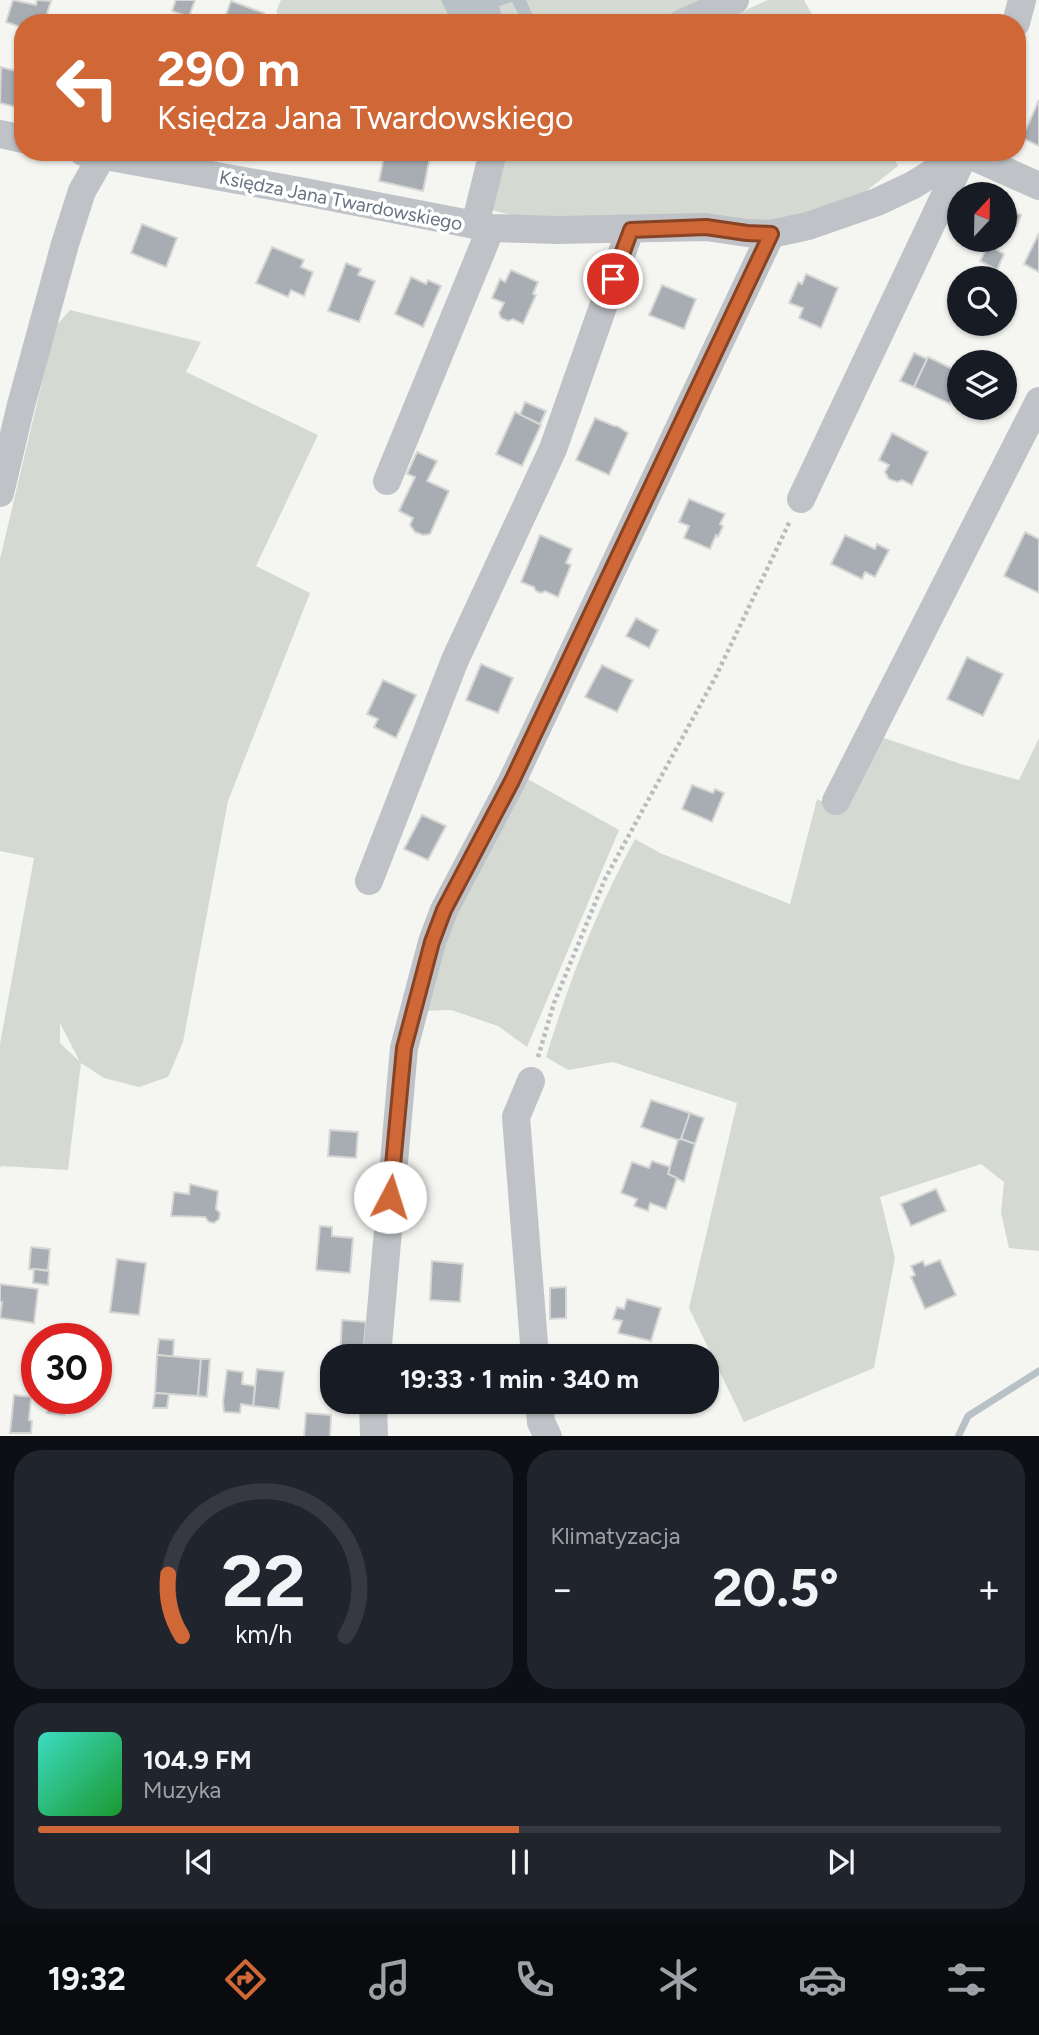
<!DOCTYPE html>
<html lang="pl">
<head>
<meta charset="utf-8">
<style>
  :root { --surface:#171b24; --page:#20242c; --text:#f1f3f6; --muted:#9ea1a6; --line:#363941; --accent:#d06737 }
  body { margin:0; font-family:Figtree,sans-serif; background:var(--page); color:var(--text); height:100vh; display:flex; flex-direction:column; font-size:26px; white-space:nowrap }
  * { box-sizing:border-box; margin:0 }
  p { font-size:23px; color:var(--muted) }
  .icon { flex:none; width:38px; height:38px; fill:none; stroke:currentColor; stroke-width:2; stroke-linecap:round; stroke-linejoin:round }
  .map { position:relative; height:1436px; overflow:hidden }
  .sheet { display:flex; flex-direction:column; gap:14px; padding:14px; background:#0d0f14; flex:1 }
  .sheet>* { flex:none }
  .hud { position:absolute; left:14px; top:14px; width:1012px; height:147px; border-radius:28px; box-shadow:0 2px 5px #0004; background:#d06737; color:#fff; overflow:hidden }
  .needle { width:46px; rotate:22deg }
  .controls { position:absolute; left:947px; top:182px; display:grid; gap:14px }
  .controls a { display:grid; place-items:center; width:70px; height:70px; border-radius:50%; background:var(--surface); box-shadow:0 2px 5px #0004; font-size:35px }
  .speed { position:absolute; left:21px; top:1323px; display:flex; gap:14px; font-size:35px; font-weight:700; text-align:center }
  .speed>* { display:grid; place-content:center; width:91px; height:91px; border-radius:50%; background:var(--surface); box-shadow:0 2px 5px #0004; line-height:1 }
  .speed .limit { border:10px solid #d22; background:#fff; color:#111 }
  .pin { position:absolute; display:grid; place-items:center; width:60px; height:60px; color:#fff; margin:-30px; border:4px solid #fff; border-radius:50%; box-shadow:0 2px 7px #0007 }
  .me { position:absolute; width:77px; margin:-38px; rotate:5deg; stroke-linejoin:round; filter:drop-shadow(0 0 5px #0008) }
  .turn { display:flex; align-items:center; gap:24px; height:147px; padding:0 28px; font-size:32px }
  .turn .icon { width:91px; height:91px; stroke-width:2.5 }
  .turn b { display:block; font-size:49px; line-height:60px }
  .big { font-size:52px; font-weight:700; line-height:1.1 }
  .sheet .widget { flex:1; display:flex; flex-direction:column; justify-content:center; gap:10px; min-width:0; padding:0 24px; border-radius:28px; background:var(--page) }
  .sheet .dial { align-items:center; gap:0 }
  .dial svg { height:182px; overflow:visible; fill:none; stroke:var(--line); stroke-width:7; stroke-linecap:round; text-anchor:middle }
  .dial text { fill:var(--text); stroke:none }
  .song { display:flex; align-items:center; gap:21px }
  .cover { width:84px; height:84px; border-radius:10px; background:linear-gradient(135deg,hsl(170 70% 55%),hsl(130 70% 35%)) }
  .played { height:7px; border-radius:4px; background:linear-gradient(90deg,var(--accent) 50%,var(--line) 50%) }
  .keys { display:flex; justify-content:space-around; direction:ltr }
  .heat { display:flex; justify-content:space-between; align-items:center; font-size:38px; direction:ltr }
  .sheet .tiles { flex:1; display:grid; gap:14px; grid-template-columns:1fr 1fr }
  .widget:last-child { grid-column:span 2 }
  .trip { position:absolute; left:320px; top:1344px; width:399px; height:70px; border-radius:28px; background:var(--surface); box-shadow:0 2px 5px #0004; font-weight:700; line-height:70px; text-align:center }
  .menu { display:flex; height:112px; justify-content:space-around; align-items:center; background:#090b0e; color:var(--muted) }
  .menu .icon { width:49px; height:49px }
  .menu .on { color:var(--accent) }
  .menu b { font-size:32px; color:var(--text) }
  .map>svg:first-child { display:block }
  .green { fill:#d4dad2; fill-rule:evenodd }
  .water { fill:#b8c1c6 }
  .lines { fill:none; stroke-linecap:round; stroke-linejoin:round }
  .stream { stroke:#b8c1c6; stroke-width:7 }
  .building { fill:#a7adb2; stroke:#d6d7d5; stroke-width:2 }
  .path { stroke:#b9bbbe; stroke-width:4.5; stroke-dasharray:3.5 3.5; stroke-linecap:butt }
  .minor { stroke:#bfc2c6; stroke-width:28 }
  .route-casing { stroke:#874324; stroke-width:18 }
  .route { stroke:#d06737; stroke-width:12 }
  .labels { text-anchor:middle; stroke-width:7; stroke-linejoin:round; paint-order:stroke }
  .street-label { font-size:19px; fill:#677380; stroke:#fff }
</style>
</head>
<body>
<div class="map">
<svg width="1039" height="1437" viewBox="0 0 1039 1437">
  <rect width="100%" height="100%" fill="#f5f5f2"/>
  <!-- green -->
  <g class="green">
    <polygon points="281,0 709,0 657,23 289,23 276,12"/>
    <polygon points="768,0 804,0 817,23 717,23"/>
    <polygon points="502,152 890,152 898,166 860,196 766,227 713,216 515,216 491,210"/>
    <path d="M 70,310 L 201,342 L 186,372 L 318,435 L 256,566 L 310,593 L 228,801 L 183,1042 L 168,1077 L 139,1087 L 104,1078 L 81,1063 L 68,1170 L 1,1166 L 0,1169 L 0,1044 L 34,858 L 0,851 L 0,559 L 55,327 ZM 60,1023 L 79,1060 L 79,1061 L 60,1043 Z"/>
    <path d="M 881,737 L 961,764 L 1019,780 L 1039,738 L 1039,1251 L 1009,1248 L 1001,1213 L 1004,1182 L 981,1164 L 880,1197 L 895,1258 L 874,1368 L 744,1422 L 689,1308 L 737,1103 L 613,1062 L 568,1070 L 546,1057 C 569,981 597,909 635,839 L 660,853 L 790,904 L 817,799 L 843,811 Z"/>
    <polygon points="526,778 619,830 527,1047 498,1026 451,1010 421,1011 443,942"/>
  </g>
  <!-- water -->
  <polygon class="water" points="441,0 526,0 536,22 523,23 512,2 499,6 504,23 452,23"/>
  <g class="lines">
    <!-- stream -->
    <polyline class="stream" points="958,1437 968,1416 1039,1371"/>
  </g>
  <!-- building -->
  <g class="building">
    <polygon points="13,0 36,5 37,0 51,1 44,23 23,23 23,28 6,22"/>
    <polygon points="176,0 195,0 189,17 172,11"/>
    <polygon points="231,1 264,13 261,23 223,23"/>
    <polygon points="573,16 577,23 561,23"/>
    <polygon points="1,67 23,73 23,109 0,103"/>
    <polygon points="1039,100 1039,146 1022,138"/>
    <polygon points="385,152 431,152 423,191 379,181"/>
    <polygon points="1005,208 1021,215 1016,227 1004,222"/>
    <polygon points="142,224 177,238 166,267 131,253"/>
    <polygon points="1039,233 1039,272 1024,264"/>
    <polygon points="976,240 1002,240 997,250 1004,254 997,270 980,261 988,246"/>
    <polygon points="272,247 304,260 301,267 313,272 304,296 291,290 288,297 256,283"/>
    <polygon points="346,263 361,269 358,275 375,281 359,322 328,311"/>
    <polygon points="511,270 538,282 533,294 536,295 523,324 513,319 508,321 501,318 499,313 504,303 492,298 500,279 505,282"/>
    <polygon points="806,274 838,288 821,328 799,318 803,308 789,303 798,282 802,284"/>
    <polygon points="411,277 426,284 428,280 441,286 423,327 395,314"/>
    <polygon points="662,285 696,299 684,329 649,315"/>
    <polygon points="914,353 927,359 914,387 900,381"/>
    <polygon points="928,357 959,372 959,385 950,404 914,387"/>
    <polygon points="525,402 546,411 540,424 520,415"/>
    <polygon points="515,412 541,425 522,466 496,454"/>
    <polygon points="595,418 614,426 617,426 628,433 609,475 576,460"/>
    <polygon points="892,433 928,452 912,485 902,480 897,482 889,479 885,472 889,465 879,460"/>
    <polygon points="417,452 437,461 427,481 449,491 430,534 423,535 415,532 410,525 413,518 399,511 415,477 407,474"/>
    <polygon points="689,499 725,514 720,524 723,526 718,537 716,535 710,549 684,538 689,526 679,522"/>
    <polygon points="1025,532 1039,539 1039,593 1004,576"/>
    <polygon points="540,535 572,549 566,563 571,565 558,597 545,591 541,593 536,591 534,587 521,582"/>
    <polygon points="845,535 875,549 877,544 889,550 875,577 865,572 862,579 831,564"/>
    <polygon points="636,618 658,630 649,648 626,636"/>
    <polygon points="967,657 1003,674 983,716 947,699"/>
    <polygon points="481,664 513,678 498,713 466,700"/>
    <polygon points="602,665 633,680 617,712 585,697"/>
    <polygon points="383,680 416,695 396,738 374,727 378,719 367,714"/>
    <polygon points="692,785 713,793 715,789 724,793 712,822 682,809"/>
    <polygon points="422,815 446,826 428,860 404,849"/>
    <polygon points="651,1100 690,1113 681,1141 641,1127"/>
    <polygon points="690,1113 704,1118 695,1144 681,1139"/>
    <polygon points="330,1130 358,1132 356,1158 328,1156"/>
    <polygon points="681,1139 695,1144 684,1182 668,1174 678,1140"/>
    <polygon points="652,1161 670,1167 668,1174 677,1178 666,1209 650,1203 648,1211 634,1206 637,1199 621,1193 632,1162 649,1168"/>
    <polygon points="190,1184 218,1191 216,1209 220,1213 219,1219 214,1223 209,1222 205,1217 171,1216 174,1192 189,1194"/>
    <polygon points="936,1189 946,1211 911,1226 901,1204"/>
    <polygon points="320,1226 332,1227 332,1236 353,1238 350,1273 316,1270"/>
    <polygon points="31,1247 50,1249 48,1270 29,1269"/>
    <polygon points="117,1259 146,1263 139,1315 110,1312"/>
    <polygon points="940,1260 956,1295 925,1309 911,1277 915,1275 911,1266 923,1261 925,1266"/>
    <polygon points="432,1261 463,1264 460,1302 430,1300"/>
    <polygon points="34,1269 49,1271 48,1285 33,1283"/>
    <polygon points="0,1284 38,1289 34,1323 0,1318 2,1302 0,1302"/>
    <polygon points="566,1287 566,1318 550,1319 550,1288"/>
    <polygon points="627,1299 661,1308 651,1341 618,1333 622,1321 613,1319 617,1307 624,1309"/>
    <polygon points="342,1320 366,1322 363,1356 340,1356"/>
    <polygon points="159,1339 174,1340 173,1357 157,1355"/>
    <polygon points="157,1355 201,1359 198,1396 155,1393"/>
    <polygon points="201,1359 210,1359 207,1397 198,1396"/>
    <polygon points="257,1369 284,1372 279,1409 253,1406"/>
    <polygon points="227,1370 243,1372 242,1384 255,1386 253,1406 241,1404 240,1413 224,1412 223,1402"/>
    <polygon points="155,1393 169,1394 167,1408 153,1408"/>
    <polygon points="14,1395 31,1397 29,1420 32,1421 31,1433 10,1433"/>
    <polygon points="49,1398 66,1398 64,1415 47,1413"/>
    <polygon points="306,1413 331,1415 330,1437 304,1437"/>
  </g>
  <g class="lines">
    <!-- path -->
    <polyline class="path" points="538,1057 554,1003 605,879 715,678 790,521"/>
    <!-- minor -->
    <g class="minor">
      <polyline points="682,23 735,0"/>
      <polyline points="1016,23 1022,0"/>
      <polyline points="0,134 23,139"/>
      <polyline points="83,152 305,192 475,225 493,152"/>
      <polyline points="475,225 491,228 557,230 706,227 747,233 771,234 808,226 877,202 913,185 966,152"/>
      <polyline points="387,481 491,228"/>
      <polyline points="0,493 21,405 65,244 82,191 102,156"/>
      <polyline points="801,499 965,153 1039,186"/>
      <polyline points="836,801 1039,401"/>
      <polyline points="369,881 455,660 553,449 630,230"/>
      <polyline points="531,1081 516,1117 535,1356"/>
      <polyline points="377,1356 404,1048 432,942 444,910 512,781 771,234"/>
      <polyline points="373,1402 374,1437"/>
      <polyline points="539,1402 541,1422 548,1437"/>
    </g>
  </g>
  <g class="lines">
    <defs>
      <polyline id="route" points="390,1197 404,1048 432,942 444,910 512,781 771,234 747,233 706,227 631,230 613,279"/>
    </defs>
    <!-- route casing -->
    <use href="#route" class="route-casing"/>
    <!-- route -->
    <use href="#route" class="route"/>
  </g>
  <g class="labels">
    <!-- street labels -->
    <g class="street-label">
      <text transform="translate(341 200) rotate(11)" y="7">Księdza Jana Twardowskiego</text>
    </g>
  </g>
</svg>
<div class="controls">
<a><svg class="needle" viewBox="-14 -14 28 28"><path d="M0-13l5 13h-10z" fill="#e53935"/><path d="M0 13l5-13h-10z" fill="#9ea1a6"/></svg></a>
<a><svg class="icon" aria-label="search" viewBox="0 0 24 24"><circle cx="10" cy="10" r="6"/><path d="M15 15l6 6"/></svg></a>
<a><svg class="icon" aria-label="layers" viewBox="0 0 24 24"><path d="M12 4l9 5-9 5-9-5zM3 14l9 5 9-5"/></svg></a>
</div>
<div class="speed"><div class="limit">30</div></div>
<div class="pin" style="left:613px;top:279px;background:#d93025"><svg class="icon" aria-label="arrive" viewBox="0 0 24 24"><path d="M6 21V4h12l-3 4 3 4H6"/></svg></div>
<svg class="me" style="left:390px;top:1197px" viewBox="-20 -20 40 40"><circle r="19" fill="#fff"/><path d="M0-13L10 11 0 6-10 11z" fill="#d06737"/></svg>
<div class="trip">19:33 · 1 min · 340 m</div>
<div class="hud">
<div class="turn"><svg class="icon" aria-label="left" viewBox="0 0 24 24"><path d="M17 20v-9H6M10 6l-5 5 5 5"/></svg><div><b>290 m</b>Księdza Jana Twardowskiego</div></div>
</div>
</div>
<section class="sheet">
<div class="tiles">
<div class="widget dial"><svg viewBox="0 0 100 80">
<path d="M14 69A42 42 0 1 1 86 69"/>
<path d="M14 69A42 42 0 0 1 8 42" stroke="#d06737"/>
<text x="50" y="56" font-size="32" font-weight="700">22</text>
<text x="50" y="72" font-size="11">km/h</text>
</svg></div>
<div class="widget"><p>Klimatyzacja</p>
<div class="heat"><a>−</a><b class="big">20.5°</b><a>+</a></div>
</div>
<div class="widget">
<div class="song"><i class="cover"></i><div><b>104.9 FM</b><p>Muzyka</p></div></div>
<div class="played"></div>
<div class="keys"><svg class="icon" aria-label="previous" viewBox="0 0 24 24"><path d="M18 5L8 12l10 7zM5 5v14"/></svg><svg class="icon" aria-label="pause" viewBox="0 0 24 24"><path d="M8 5v14M16 5v14"/></svg><svg class="icon" aria-label="next" viewBox="0 0 24 24"><path d="M6 5l10 7-10 7zM19 5v14"/></svg></div>
</div>
</div>
</section>
<nav class="menu">
<b>19:32</b>
<svg class="icon on" aria-label="directions" viewBox="0 0 24 24"><path d="M12 3l9 9-9 9-9-9zM9 14v-3h6M13 9l2 2-2 2"/></svg>
<svg class="icon" aria-label="music" viewBox="0 0 24 24"><path d="M9 18V5l10-2v13"/><circle cx="6" cy="18" r="3"/><circle cx="16" cy="16" r="3"/></svg>
<svg class="icon" aria-label="phone" viewBox="0 0 24 24"><path d="M5 4h4l2 5-3 2q2 4 5 5l2-3 5 2v4C11 20 4 13 5 4z"/></svg>
<svg class="icon" aria-label="climate" viewBox="0 0 24 24"><path d="M12 3v18M4 7l16 10M4 17L20 7"/></svg>
<svg class="icon" aria-label="car" viewBox="0 0 24 24"><path d="M5 17H2v-5l4-1 3-4h7l3 4 3 1v5h-3M9 17h6M6 11h13"/><circle cx="7" cy="17" r="2"/><circle cx="17" cy="17" r="2"/></svg>
<svg class="icon" aria-label="filters" viewBox="0 0 24 24"><path d="M4 7h16M4 17h16"/><circle cx="9" cy="7" r="2"/><circle cx="15" cy="17" r="2"/></svg>
</nav>
</body>
</html>
